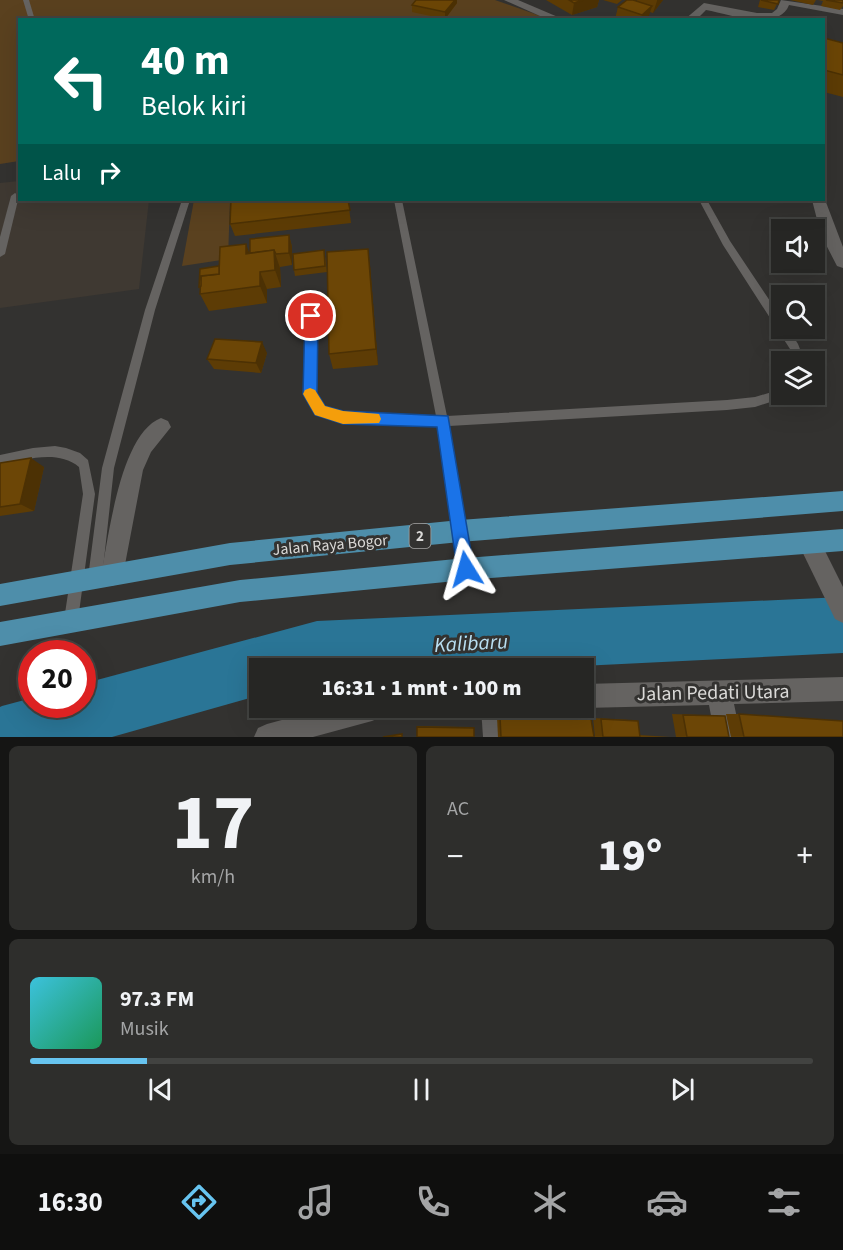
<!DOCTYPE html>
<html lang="id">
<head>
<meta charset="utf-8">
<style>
  :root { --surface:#262624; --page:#2e2e2c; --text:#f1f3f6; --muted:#a4a5a6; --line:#424341; --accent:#67c4f0 }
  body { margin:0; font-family:"Source Sans 3",sans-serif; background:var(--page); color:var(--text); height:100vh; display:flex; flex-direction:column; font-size:22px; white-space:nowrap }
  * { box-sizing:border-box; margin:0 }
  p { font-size:20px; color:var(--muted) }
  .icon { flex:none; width:33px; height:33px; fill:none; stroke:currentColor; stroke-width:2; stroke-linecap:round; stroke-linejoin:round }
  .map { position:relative; height:737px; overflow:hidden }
  .drawer { display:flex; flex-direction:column; gap:9px; padding:9px; background:#151514; flex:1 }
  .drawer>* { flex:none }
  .top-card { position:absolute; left:18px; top:18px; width:807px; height:183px; border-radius:0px; box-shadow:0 6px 24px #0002,0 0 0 2px var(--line); background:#00695c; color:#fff; overflow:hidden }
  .controls { position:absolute; left:771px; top:219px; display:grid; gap:12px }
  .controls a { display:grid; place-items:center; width:54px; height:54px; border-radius:0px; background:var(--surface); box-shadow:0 6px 24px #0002,0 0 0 2px var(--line); font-size:30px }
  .speed { position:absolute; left:18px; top:640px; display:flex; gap:12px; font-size:30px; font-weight:700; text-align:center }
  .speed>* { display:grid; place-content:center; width:78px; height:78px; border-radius:50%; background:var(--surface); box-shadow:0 6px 24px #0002,0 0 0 2px var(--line); line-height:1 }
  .speed .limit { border:9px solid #d22; background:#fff; color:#111 }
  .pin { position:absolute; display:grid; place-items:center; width:51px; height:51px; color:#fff; margin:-26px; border:3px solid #fff; border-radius:50%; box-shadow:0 2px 6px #0007 }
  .me { position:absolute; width:66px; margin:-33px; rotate:352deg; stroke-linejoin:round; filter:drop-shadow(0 0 4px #0008) }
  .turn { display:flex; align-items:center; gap:21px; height:126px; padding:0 24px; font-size:27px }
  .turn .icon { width:78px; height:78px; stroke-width:2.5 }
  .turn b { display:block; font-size:42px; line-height:51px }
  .then { display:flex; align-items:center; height:57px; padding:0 24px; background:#0003; gap:12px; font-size:22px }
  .big { font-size:45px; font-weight:800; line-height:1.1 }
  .drawer .tile { flex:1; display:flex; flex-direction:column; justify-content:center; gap:9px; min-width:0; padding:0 21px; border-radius:9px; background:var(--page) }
  .drawer .dial { align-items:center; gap:0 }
  .dial b { font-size:78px; line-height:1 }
  .song { display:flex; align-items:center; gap:18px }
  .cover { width:72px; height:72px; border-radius:9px; background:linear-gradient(135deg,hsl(190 70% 55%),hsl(150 70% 35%)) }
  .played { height:6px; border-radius:3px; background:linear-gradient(90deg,var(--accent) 15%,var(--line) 15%) }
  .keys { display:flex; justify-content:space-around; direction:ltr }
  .heat { display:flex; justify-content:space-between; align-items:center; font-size:33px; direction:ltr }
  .drawer .tiles { flex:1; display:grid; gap:9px; grid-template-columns:1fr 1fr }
  .tile:last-child { grid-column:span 2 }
  .trip { position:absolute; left:249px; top:658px; width:345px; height:60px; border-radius:0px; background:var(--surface); box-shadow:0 6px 24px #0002,0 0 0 2px var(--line); font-weight:800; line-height:60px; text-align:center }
  .tab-bar { display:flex; height:96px; justify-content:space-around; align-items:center; background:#0f0f0e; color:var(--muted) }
  .tab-bar .icon { width:42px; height:42px }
  .tab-bar .on { color:var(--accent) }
  .tab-bar b { font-size:27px; color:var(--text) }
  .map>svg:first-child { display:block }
  .built { fill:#3f3932 }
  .green { fill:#5a411f }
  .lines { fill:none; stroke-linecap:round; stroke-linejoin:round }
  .river { fill:#2a7596; fill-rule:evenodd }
  .service { fill:#656361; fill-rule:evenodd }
  .minor { fill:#656361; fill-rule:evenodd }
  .tertiary { fill:#656361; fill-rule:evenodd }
  .trunk { fill:#4e8eaa; fill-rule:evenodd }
  .wall { fill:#5d3c05 }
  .shaded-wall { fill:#4c3104 }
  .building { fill:#6c4606; stroke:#4c3104; stroke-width:1.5 }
  .route { fill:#1a73e8; stroke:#114b97; stroke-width:1.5 }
  .slow { fill:#f59e0b }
  .labels { text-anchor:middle; stroke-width:6; stroke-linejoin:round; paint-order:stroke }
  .shield { fill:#333230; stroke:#a8a7a5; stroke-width:1.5 }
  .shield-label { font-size:15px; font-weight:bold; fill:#dad9d7 }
  .street-label { font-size:16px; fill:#dad9d7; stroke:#333230 }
  .near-street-label { font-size:20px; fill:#dad9d7; stroke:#333230 }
  .near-water-label { font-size:21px; font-style:italic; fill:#bae0f3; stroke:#333230 }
</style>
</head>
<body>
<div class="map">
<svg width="843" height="737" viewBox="0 0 843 737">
  <rect width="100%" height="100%" fill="#333230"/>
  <!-- built -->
  <polygon class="built" points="19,181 20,200 149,200 139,289 0,308 0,183"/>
  <!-- green -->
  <g class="green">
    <polygon points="0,0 495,0 549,19 20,20 19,161 0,164"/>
    <polygon points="194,200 230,200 228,259 182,266"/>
  </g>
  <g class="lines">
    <!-- river -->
    <polygon class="river" points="843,597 843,653 520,669 260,669 260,695 112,737 0,737 0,707 2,706 32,698 32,705 82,705 82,684 317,621"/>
    <!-- service -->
    <g class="service">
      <polygon points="23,0 29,0 35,20 29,20"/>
      <polygon points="15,193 19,196 5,254 0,257 0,237 11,196"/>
      <polygon points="182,200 190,200 155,310 114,468 102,578 100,583 95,585 90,583 88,578 102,468 145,310"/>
      <polygon points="394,200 402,200 447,416 727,400 755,397 782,389 782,394 787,394 786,397 755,407 727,410 449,426 472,569 471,574 466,575 461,574 438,426 343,423 316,414 305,394 307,297 312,293 317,297 315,393 324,407 343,413 436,416"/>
      <polygon points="699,200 707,200 730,241 782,319 782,328 788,328 798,344 805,362 795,362 790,349 723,245"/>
      <path d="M 55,446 L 66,448 L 80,453 L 88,460 L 95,494 L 78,620 L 76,625 L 71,627 L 66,625 L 64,620 L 83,494 L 79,467 C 57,449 25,460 0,465 L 0,455 L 33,448 Z"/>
    </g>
    <!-- minor -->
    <g class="minor">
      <path d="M 781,0 L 843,9 L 843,15 L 789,5 C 779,32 728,14 706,10 L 696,20 L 684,20 L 704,3 L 757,13 L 772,13 L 777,9 Z"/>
      <path d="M 161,418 L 168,421 L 171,427 L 151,452 L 143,470 L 123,575 L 120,583 L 112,586 L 104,583 L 101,575 C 109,536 120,434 161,418 Z"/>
      <polygon points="809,532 817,535 843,587 843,623 835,619 798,543 801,535"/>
      <polygon points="843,677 843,701 734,704 741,737 715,737 709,705 584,708 583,708 584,684"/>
      <polygon points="326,708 385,708 381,717 372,721 313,737 254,737 258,728 267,724"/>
      <polygon points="481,708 507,708 509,737 483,737"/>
    </g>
    <!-- tertiary -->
    <g class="tertiary">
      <polygon points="504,0 518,0 565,20 549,20"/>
      <polygon points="824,197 843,247 843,268 837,266 821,235 812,200 824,200"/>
    </g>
    <!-- trunk -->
    <g class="trunk">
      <polygon points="843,491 843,511 460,542 230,565 0,606 0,584 230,543 460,520"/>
      <polygon points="843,529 843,551 466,580 240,602 0,646 0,622 240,580 466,558"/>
    </g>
  </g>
  <!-- wall -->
  <g class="wall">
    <polygon points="546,0 599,0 597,7 572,15"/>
    <polygon points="603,0 622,0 617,4"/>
    <polygon points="637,0 663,0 653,13 650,12 647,20 615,19 618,7 637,1"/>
    <polygon points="760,0 779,0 774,10 758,7"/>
    <polygon points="790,0 816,0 813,5"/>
    <polygon points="818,0 843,0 843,6 840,10 821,6 823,1"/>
    <polygon points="457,3 445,19 412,12 412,5"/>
    <polygon points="824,38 843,43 843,97 824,92"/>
    <polygon points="348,200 351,223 235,236 230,224"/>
    <polygon points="289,235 292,247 292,265 280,267 281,287 267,289 267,303 209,311 200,294 201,289 199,287 219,266"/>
    <polygon points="325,256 327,272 295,276 294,270"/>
    <polygon points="370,266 378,365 333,369 329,354"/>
    <polygon points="267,353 261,373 214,369 207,359"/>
    <polygon points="0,463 44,467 34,511 0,516"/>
    <polygon points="672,714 725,716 729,737 676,737"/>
    <polygon points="726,714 739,714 843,737 731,737"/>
    <polygon points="497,717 591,719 594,737 498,737"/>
    <polygon points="593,718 629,720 640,735 670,737 595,737"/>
    <polygon points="417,726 472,727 474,728 417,737"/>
  </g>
  <!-- shaded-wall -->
  <g class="shaded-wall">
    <polygon points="455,0 457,0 457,3 445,19 445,12"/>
    <polygon points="583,0 599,0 597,7 572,15 574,3"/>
    <polygon points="657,0 663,0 653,13 657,1"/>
    <polygon points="652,6 648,19 641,20 642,15"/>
    <polygon points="289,235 292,247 292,265 289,253"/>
    <polygon points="246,244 251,257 246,254"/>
    <polygon points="368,249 370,266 378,365 376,349"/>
    <polygon points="274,250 280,268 281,287 275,270"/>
    <polygon points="260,272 267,289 267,303 260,286"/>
    <polygon points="262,342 267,353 261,373 256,363"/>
    <polygon points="31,458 44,467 34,511 20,504"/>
  </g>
  <!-- building -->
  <g class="building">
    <polygon points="416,0 455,0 445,12 412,5"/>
    <polygon points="569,0 583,0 574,3"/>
    <polygon points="627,0 633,0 652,6 642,15 618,7"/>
    <polygon points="761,0 779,0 778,4"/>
    <polygon points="826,0 843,0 843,3"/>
    <polygon points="824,38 843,43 843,75 824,70"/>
    <polygon points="231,200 348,200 350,210 230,224"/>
    <polygon points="289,235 289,253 276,254 274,250 250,253 250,239"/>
    <polygon points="246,244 246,254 274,250 275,270 260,272 260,286 200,294 201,276 219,274 220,247"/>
    <polygon points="368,249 376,349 329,354 327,252"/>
    <polygon points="324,250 325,266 294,270 293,254"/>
    <polygon points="219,266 219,274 201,276 201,286 199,287 200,269"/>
    <polygon points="215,339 262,342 256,363 207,359"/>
    <polygon points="31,458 20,504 0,507 0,463"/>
    <polygon points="739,714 843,721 843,737 744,737"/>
    <polygon points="683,715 725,716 729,737 687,737"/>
    <polygon points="500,717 591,719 594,737 501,737"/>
    <polygon points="601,719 638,721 640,737 603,737"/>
    <polygon points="417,727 474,728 474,737 417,737"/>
    <polygon points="402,734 402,737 383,737"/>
  </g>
  <!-- route -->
  <polygon class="route" points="311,311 318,316 317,393 325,406 343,411 448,416 474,569 472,575 466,577 460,575 457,569 437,427 343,424 315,415 303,394 305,316"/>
  <!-- slow -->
  <polygon class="slow" points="310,388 315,390 325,406 343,411 379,414 381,419 379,423 343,424 315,415 303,394 305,390"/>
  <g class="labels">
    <!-- shield labels -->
    <rect class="shield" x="409.5" y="524" width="21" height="24" rx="4.5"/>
    <g class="shield-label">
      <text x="420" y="541">2</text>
    </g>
    <!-- street labels -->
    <g class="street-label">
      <text transform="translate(330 544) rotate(-5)" y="6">Jalan Raya Bogor</text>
    </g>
    <!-- near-street labels -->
    <g class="near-street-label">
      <text transform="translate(713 692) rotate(-1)" y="7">Jalan Pedati Utara</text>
    </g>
    <!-- near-water labels -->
    <g class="near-water-label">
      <text transform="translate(471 643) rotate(-3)" y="7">Kalibaru</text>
    </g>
  </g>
</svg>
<div class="controls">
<a><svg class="icon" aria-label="sound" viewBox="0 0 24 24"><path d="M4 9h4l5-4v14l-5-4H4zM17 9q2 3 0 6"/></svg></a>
<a><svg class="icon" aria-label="search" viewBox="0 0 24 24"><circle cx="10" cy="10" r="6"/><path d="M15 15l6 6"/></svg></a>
<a><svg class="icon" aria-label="layers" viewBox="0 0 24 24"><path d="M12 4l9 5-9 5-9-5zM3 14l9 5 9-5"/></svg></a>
</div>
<div class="speed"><div class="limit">20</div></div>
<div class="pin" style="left:311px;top:316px;background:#d93025"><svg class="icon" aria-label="arrive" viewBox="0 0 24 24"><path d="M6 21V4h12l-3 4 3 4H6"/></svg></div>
<svg class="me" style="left:466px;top:569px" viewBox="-20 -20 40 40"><path d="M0-17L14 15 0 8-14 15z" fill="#1a73e8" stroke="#fff" stroke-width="4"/></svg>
<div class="trip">16:31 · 1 mnt · 100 m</div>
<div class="top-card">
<div class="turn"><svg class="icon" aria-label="left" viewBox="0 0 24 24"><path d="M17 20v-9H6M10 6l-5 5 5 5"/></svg><div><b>40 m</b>Belok kiri</div></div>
<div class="then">Lalu<svg class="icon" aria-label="right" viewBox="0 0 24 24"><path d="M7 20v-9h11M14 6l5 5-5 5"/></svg></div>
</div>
</div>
<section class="drawer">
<div class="tiles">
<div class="tile dial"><b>17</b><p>km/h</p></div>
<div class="tile"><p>AC</p>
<div class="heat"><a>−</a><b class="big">19°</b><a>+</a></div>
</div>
<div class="tile">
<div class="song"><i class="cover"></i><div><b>97.3 FM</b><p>Musik</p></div></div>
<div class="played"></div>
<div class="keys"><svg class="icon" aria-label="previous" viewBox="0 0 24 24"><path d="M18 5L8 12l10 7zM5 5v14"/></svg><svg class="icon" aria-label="pause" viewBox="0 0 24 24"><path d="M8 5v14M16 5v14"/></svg><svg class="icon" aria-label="next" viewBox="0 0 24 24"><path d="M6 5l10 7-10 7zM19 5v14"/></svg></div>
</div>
</div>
</section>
<nav class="tab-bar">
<b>16:30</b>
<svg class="icon on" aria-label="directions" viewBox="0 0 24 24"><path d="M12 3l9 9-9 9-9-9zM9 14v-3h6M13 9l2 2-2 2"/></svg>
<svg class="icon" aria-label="music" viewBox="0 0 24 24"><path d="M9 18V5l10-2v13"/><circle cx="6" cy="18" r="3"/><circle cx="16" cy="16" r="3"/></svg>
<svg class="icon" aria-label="phone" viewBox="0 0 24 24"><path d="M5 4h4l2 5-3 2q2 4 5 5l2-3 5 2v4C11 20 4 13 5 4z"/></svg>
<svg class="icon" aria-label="climate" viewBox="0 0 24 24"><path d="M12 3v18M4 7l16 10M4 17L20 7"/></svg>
<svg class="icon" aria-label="car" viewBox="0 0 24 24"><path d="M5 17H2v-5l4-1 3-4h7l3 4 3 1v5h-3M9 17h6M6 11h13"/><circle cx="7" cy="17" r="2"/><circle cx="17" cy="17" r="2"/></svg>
<svg class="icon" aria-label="filters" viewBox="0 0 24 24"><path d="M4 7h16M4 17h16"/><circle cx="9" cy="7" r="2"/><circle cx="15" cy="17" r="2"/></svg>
</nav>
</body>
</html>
